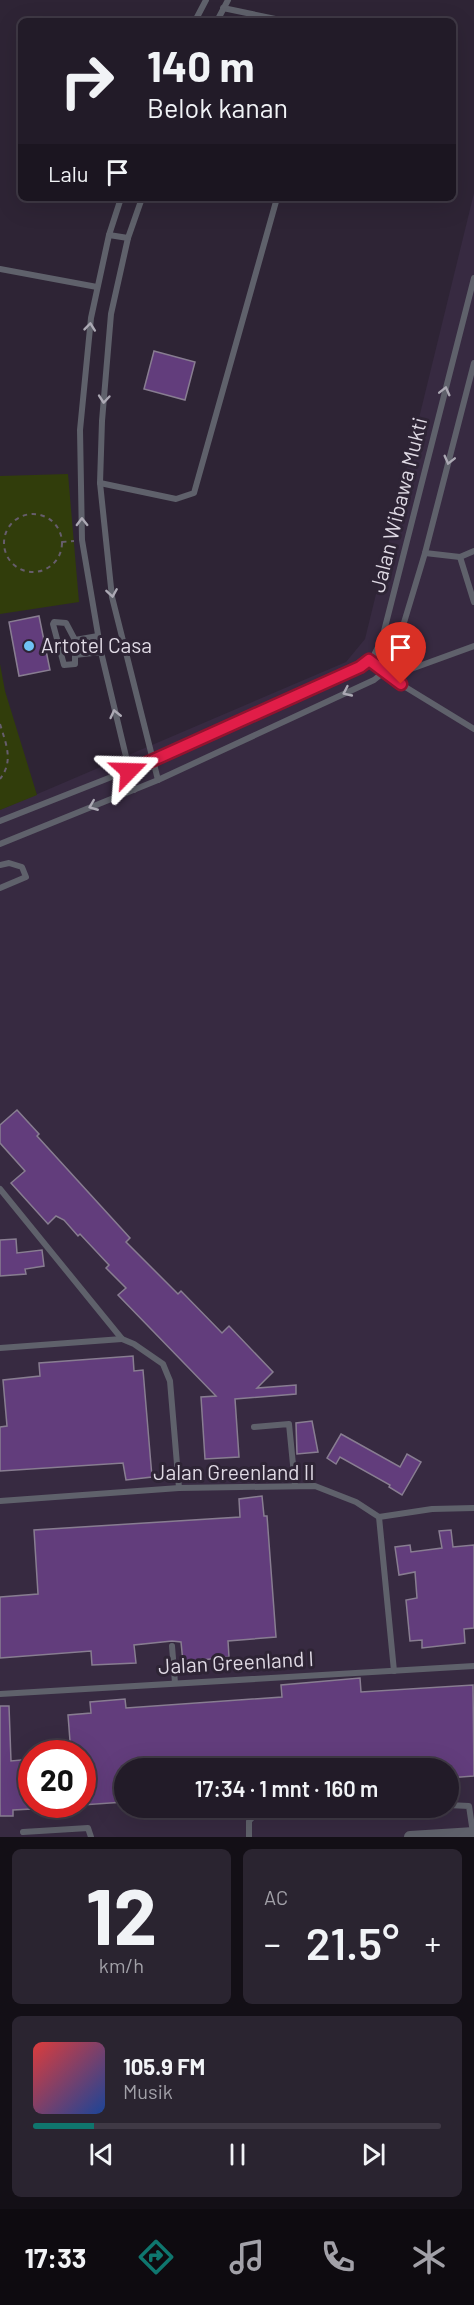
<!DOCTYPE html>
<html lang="id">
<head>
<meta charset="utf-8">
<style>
  :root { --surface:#221b28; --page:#2a2430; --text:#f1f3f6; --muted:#a2a1a8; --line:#3f3945; --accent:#0f766e }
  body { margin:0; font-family:Barlow,sans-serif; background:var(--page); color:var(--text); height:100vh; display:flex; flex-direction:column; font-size:22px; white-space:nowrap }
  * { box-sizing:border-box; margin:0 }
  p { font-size:20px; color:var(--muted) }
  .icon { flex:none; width:33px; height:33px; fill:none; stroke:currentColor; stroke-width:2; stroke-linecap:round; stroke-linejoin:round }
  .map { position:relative; height:1837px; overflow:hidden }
  .panel { display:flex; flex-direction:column; gap:12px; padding:12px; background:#130f16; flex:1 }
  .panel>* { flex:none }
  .hud { position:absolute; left:18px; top:18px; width:438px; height:183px; border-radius:9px; box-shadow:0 6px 24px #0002,0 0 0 2px var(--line); background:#221b28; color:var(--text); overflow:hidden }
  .speed { position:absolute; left:18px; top:1740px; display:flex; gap:12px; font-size:30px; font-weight:700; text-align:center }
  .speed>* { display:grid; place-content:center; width:78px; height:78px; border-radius:50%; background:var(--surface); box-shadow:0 6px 24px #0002,0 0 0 2px var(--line); line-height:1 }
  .speed .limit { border:9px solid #d22; background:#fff; color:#111 }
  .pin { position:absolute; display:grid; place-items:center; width:51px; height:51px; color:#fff; margin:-62px -26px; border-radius:50% 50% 50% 0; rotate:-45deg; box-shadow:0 0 6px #0007 }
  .pin .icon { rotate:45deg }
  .me { position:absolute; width:66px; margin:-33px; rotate:68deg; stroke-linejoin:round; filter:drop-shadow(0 0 4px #0008) }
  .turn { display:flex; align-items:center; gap:21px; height:126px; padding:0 30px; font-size:27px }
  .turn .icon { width:78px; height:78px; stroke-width:2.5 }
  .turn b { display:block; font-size:42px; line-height:51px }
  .then { display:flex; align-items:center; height:57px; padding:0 30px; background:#0003; gap:12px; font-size:22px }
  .big { font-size:45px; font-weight:600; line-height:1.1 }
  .panel .card { flex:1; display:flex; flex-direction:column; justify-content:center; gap:9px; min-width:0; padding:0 21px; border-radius:9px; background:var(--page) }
  .panel .dial { align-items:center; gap:0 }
  .dial b { font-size:78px; line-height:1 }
  .song { display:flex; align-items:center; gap:18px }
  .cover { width:72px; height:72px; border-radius:9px; background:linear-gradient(135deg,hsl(0 70% 55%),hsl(220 70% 35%)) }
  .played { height:6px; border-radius:3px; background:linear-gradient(90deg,var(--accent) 15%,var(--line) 15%) }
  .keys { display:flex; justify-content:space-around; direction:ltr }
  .heat { display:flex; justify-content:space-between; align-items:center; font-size:33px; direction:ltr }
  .panel .tiles { flex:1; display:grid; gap:12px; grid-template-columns:1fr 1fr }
  .card:last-child { grid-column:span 2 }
  .trip { position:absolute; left:114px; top:1758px; width:345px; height:60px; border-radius:30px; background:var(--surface); box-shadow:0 6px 24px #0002,0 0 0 2px var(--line); font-weight:600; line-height:60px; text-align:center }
  .menu { display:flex; height:96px; justify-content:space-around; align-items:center; background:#0e0b10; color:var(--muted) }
  .menu .icon { width:42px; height:42px }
  .menu .active { color:var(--accent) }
  .menu b { font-size:27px; color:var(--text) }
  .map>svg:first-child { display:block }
  .built { fill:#372a41; fill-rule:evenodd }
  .green { fill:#313d0b }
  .building { fill:#623d7c; stroke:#887d91; stroke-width:1.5 }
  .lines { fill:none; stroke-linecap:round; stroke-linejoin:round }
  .path { stroke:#665d6c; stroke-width:2; stroke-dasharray:4.5 4.5; stroke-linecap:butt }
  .lane { stroke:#5f616b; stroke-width:6 }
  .street { stroke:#5f616b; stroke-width:12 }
  .oneway { stroke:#aca9b4 }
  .route-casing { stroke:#92132f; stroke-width:15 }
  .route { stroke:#e11d48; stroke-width:10 }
  .poi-dot { fill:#6fc2f4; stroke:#2e2435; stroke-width:2 }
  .labels { text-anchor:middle; stroke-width:6; stroke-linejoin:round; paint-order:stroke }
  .street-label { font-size:21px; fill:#dfd9e4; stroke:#2e2435 }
  .poi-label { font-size:21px; fill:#dfd9e4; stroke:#2e2435; text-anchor:start }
</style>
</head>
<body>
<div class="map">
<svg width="474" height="1837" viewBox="0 0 474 1837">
  <rect width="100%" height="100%" fill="#2e2435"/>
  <!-- built -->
  <path class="built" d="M 474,193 L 474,1837 L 0,1837 L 0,810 L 346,662 L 365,639 ZM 32,1754 L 82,1754 L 82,1804 L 32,1804 ZM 124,1768 L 448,1768 L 448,1808 L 124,1808 Z"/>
  <!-- green -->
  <g class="green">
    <polygon points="68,474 79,602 0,614 0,476"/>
    <polygon points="0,664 5,691 37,795 0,810"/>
  </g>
  <!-- building -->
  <g class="building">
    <polygon points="154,351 195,362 185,400 144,389"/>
    <polygon points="39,616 50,670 19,676 9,622"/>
    <polygon points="17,1110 39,1134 37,1136 130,1238 126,1242 178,1294 181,1291 222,1333 229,1326 273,1372 257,1388 296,1385 296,1394 235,1399 239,1457 205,1459 201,1397 216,1396 118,1295 126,1288 106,1268 109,1265 80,1234 78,1236 64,1220 56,1216 48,1224 11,1183 25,1171 0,1143 0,1125"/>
    <polygon points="16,1239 17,1253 42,1250 44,1266 25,1269 26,1274 0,1276 0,1240"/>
    <polygon points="133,1356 134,1371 143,1370 152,1477 126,1480 123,1463 0,1471 0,1427 7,1426 3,1380 40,1376 39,1363"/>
    <polygon points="312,1421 318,1452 297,1454 296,1423"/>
    <polygon points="341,1434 400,1467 407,1454 421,1462 402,1495 389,1487 390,1485 340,1457 336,1464 327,1458"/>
    <polygon points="262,1496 264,1516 267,1516 276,1637 228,1641 229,1657 183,1662 181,1642 172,1641 134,1645 136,1663 92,1665 91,1651 0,1658 0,1597 38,1594 34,1530 240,1517 239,1499"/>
    <polygon points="451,1530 453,1547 474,1545 474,1628 464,1629 465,1643 422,1648 422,1640 410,1641 406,1600 417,1598 415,1572 399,1575 395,1547 410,1545 411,1552 442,1548 439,1531"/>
    <polygon points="360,1678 361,1692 473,1685 474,1776 448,1778 448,1768 124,1768 124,1802 82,1805 82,1754 71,1754 68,1715 91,1713 90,1702 125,1699 126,1708 282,1697 281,1685"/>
    <polygon points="0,1706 9,1706 11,1761 32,1759 32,1809 13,1810 13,1816 0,1816"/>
  </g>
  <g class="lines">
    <!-- path -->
    <g class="path">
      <circle cx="33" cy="543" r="29"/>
      <polyline points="62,542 74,541"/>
      <path d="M 0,724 C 6,744 14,761 0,779"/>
    </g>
    <!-- lane -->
    <g class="lane">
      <polyline points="223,8 285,21"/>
      <polyline points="195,21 206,0"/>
      <polyline points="217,21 228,0"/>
      <polyline points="121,198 109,235 91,318 80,430 82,540 101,652 134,790"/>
      <polyline points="142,198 128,238 111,314 102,421 100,483 112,597 158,780"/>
      <polyline points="109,235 128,238"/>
      <polyline points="0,269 97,287"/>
      <polyline points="100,483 176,499 194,493 277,198"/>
      <polyline points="425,553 460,557 474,551"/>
      <polyline points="460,557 474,602"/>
      <polyline points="98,636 75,640 66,623 54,622 53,624 64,665 75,664 75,655 101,652"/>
      <polyline points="369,660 389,677 474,729"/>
      <polyline points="389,677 474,646"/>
      <polyline points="0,821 152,761 360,667 373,657 382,639 474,278"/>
      <polyline points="0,844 158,780 374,680 384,672 393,659 425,553 474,363"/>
      <polyline points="0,865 9,863 22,867 26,877 0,888"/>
      <polyline points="0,1189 122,1339 134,1344 163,1364 170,1381 179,1488"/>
      <polyline points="0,1348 122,1339"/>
      <polyline points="254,1427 289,1424 295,1485"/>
      <polyline points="0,1501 179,1488 315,1486 356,1502 379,1517 394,1671"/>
      <polyline points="379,1517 432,1509 474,1508"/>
      <polyline points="172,1646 175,1683"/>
      <polyline points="0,1694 474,1666"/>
      <polyline points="448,1805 469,1806 473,1833"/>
      <polyline points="23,1832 88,1828 91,1837"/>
      <polyline points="249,1837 249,1821 253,1817 352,1811"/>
    </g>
    <!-- street -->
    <polyline class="street" points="410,1837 474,1833"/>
  </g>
  <!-- one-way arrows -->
  <defs><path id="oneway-chevron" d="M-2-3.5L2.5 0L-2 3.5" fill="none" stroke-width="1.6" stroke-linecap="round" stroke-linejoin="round" transform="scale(1.5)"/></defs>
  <g class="oneway">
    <use href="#oneway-chevron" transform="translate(90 327) rotate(-84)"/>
    <use href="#oneway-chevron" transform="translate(445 391) rotate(-76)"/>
    <use href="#oneway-chevron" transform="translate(104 399) rotate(95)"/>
    <use href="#oneway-chevron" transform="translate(449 460) rotate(104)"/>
    <use href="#oneway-chevron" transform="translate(82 522) rotate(-91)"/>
    <use href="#oneway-chevron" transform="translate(112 593) rotate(81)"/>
    <use href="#oneway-chevron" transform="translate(347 692) rotate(155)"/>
    <use href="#oneway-chevron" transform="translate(115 714) rotate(-103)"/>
    <use href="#oneway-chevron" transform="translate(93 806) rotate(158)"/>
  </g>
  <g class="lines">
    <defs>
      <polyline id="route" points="129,771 360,667 369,660 401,684"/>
    </defs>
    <!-- route casing -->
    <use href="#route" class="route-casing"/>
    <!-- route -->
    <use href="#route" class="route"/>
  </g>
  <!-- markers -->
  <circle class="poi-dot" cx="29" cy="646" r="6"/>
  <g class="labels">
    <!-- street labels -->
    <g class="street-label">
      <text transform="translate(399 505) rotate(-76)" y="7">Jalan Wibawa Mukti</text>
      <text x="234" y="1480">Jalan Greenland II</text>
      <text transform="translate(236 1663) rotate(-3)" y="7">Jalan Greenland I</text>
    </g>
    <!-- poi labels -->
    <g class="poi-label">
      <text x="41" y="653">Artotel Casa</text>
    </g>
  </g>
</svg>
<div class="speed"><div class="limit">20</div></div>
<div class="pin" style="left:401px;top:684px;background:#d93025"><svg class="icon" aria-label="arrive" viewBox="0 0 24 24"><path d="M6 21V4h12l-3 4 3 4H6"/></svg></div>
<svg class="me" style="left:129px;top:771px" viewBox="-20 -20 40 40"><path d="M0-17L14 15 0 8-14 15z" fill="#e11d48" stroke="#fff" stroke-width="4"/></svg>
<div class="trip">17:34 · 1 mnt · 160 m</div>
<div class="hud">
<div class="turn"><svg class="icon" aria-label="right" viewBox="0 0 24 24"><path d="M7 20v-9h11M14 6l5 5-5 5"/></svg><div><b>140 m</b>Belok kanan</div></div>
<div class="then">Lalu<svg class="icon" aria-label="arrive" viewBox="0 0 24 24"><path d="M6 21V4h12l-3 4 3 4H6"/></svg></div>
</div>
</div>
<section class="panel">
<div class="tiles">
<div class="card dial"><b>12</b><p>km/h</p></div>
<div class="card"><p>AC</p>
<div class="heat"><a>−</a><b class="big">21.5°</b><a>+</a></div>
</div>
<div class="card">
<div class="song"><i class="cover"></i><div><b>105.9 FM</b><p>Musik</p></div></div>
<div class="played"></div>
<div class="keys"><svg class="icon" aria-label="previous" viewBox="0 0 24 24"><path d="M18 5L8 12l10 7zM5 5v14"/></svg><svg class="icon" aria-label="pause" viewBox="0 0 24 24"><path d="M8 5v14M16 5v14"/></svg><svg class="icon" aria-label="next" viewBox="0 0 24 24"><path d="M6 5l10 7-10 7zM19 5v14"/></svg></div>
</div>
</div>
</section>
<nav class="menu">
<b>17:33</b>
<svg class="icon active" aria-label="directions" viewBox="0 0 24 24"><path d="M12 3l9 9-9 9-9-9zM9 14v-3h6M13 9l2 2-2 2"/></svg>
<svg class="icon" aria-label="music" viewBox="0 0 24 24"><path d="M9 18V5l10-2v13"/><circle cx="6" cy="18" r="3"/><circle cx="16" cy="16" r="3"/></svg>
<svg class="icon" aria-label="phone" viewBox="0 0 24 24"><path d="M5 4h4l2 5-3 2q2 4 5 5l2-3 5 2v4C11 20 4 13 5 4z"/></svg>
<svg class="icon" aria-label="climate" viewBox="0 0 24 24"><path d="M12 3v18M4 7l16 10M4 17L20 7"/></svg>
</nav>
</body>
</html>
